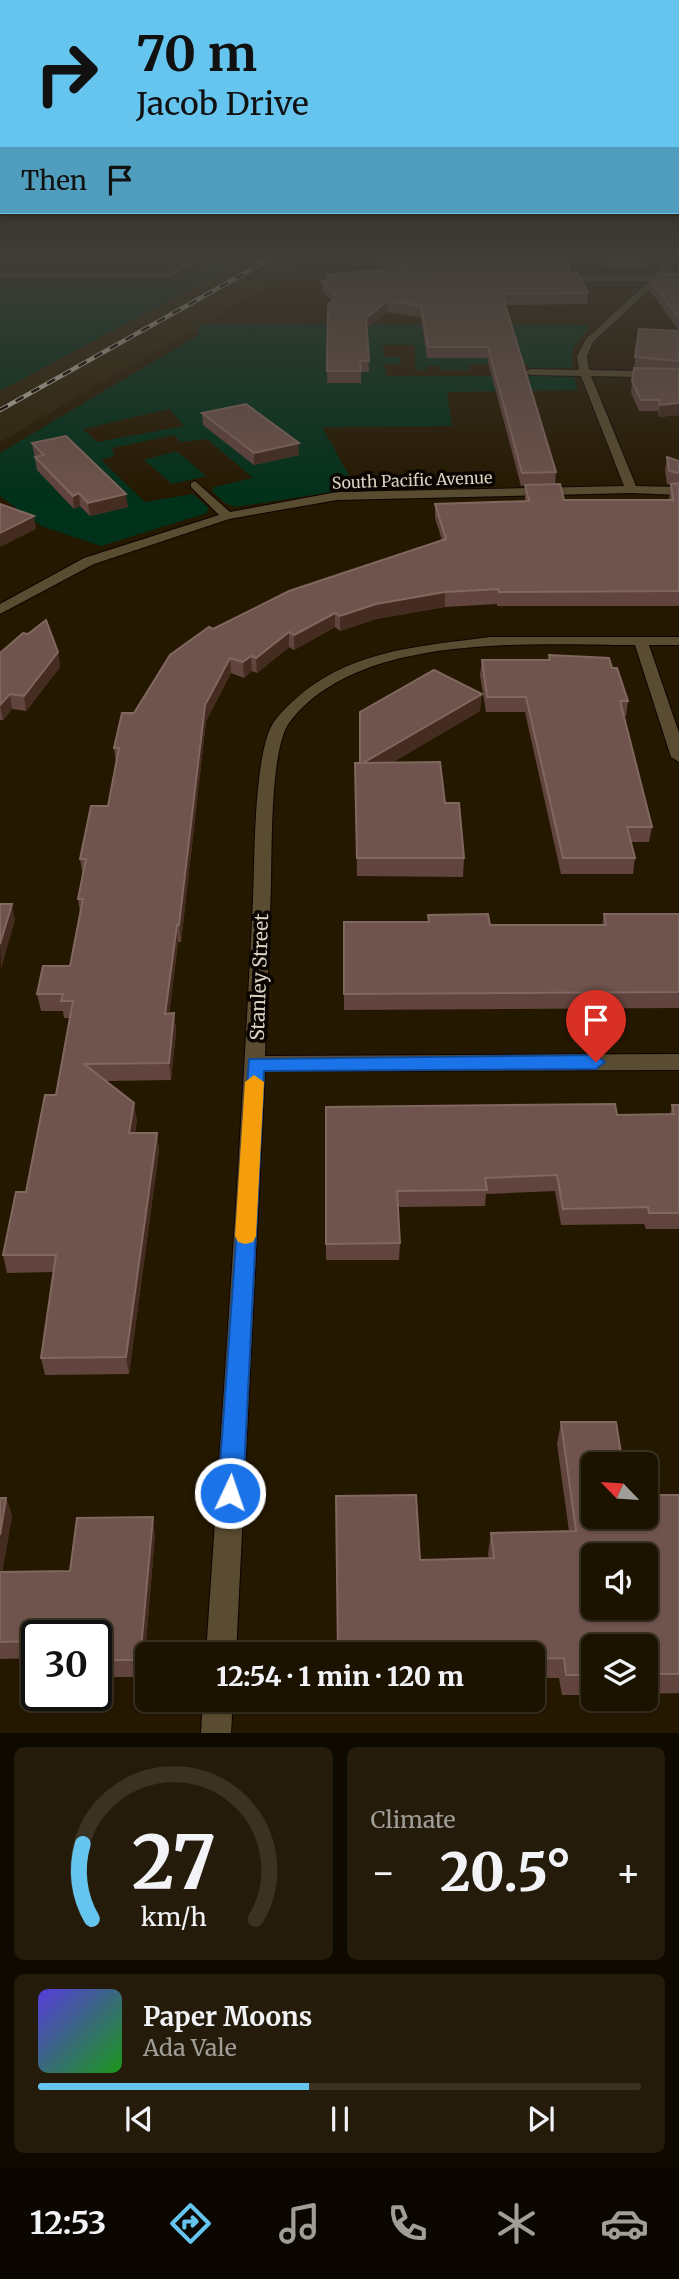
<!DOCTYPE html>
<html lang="en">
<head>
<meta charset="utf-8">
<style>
  :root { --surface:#1c1200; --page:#251b0a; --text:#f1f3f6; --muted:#a09e99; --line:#3a3222; --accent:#65c5ee }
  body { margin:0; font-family:Merriweather,serif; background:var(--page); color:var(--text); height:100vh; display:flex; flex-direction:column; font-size:26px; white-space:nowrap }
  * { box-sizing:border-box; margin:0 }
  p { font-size:23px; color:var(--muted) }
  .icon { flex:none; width:38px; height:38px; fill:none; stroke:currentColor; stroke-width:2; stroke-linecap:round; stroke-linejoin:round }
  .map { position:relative; height:1733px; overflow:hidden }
  .side { display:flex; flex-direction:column; gap:14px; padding:14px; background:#0f0a00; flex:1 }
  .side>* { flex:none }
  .banner { position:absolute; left:0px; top:0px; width:679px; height:214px; box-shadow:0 2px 5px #0004,0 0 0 2px var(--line); background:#65c5ee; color:#111; overflow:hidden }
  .needle { width:46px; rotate:295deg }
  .fabs { position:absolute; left:581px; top:1452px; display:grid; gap:14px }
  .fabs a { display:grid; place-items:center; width:77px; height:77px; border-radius:10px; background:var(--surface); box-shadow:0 2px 5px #0004,0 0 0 2px var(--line); font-size:35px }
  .speed { position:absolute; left:21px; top:1620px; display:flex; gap:14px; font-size:35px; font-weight:700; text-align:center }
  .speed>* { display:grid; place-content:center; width:91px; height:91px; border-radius:50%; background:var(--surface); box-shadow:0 2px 5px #0004,0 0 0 2px var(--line); line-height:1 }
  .speed .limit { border:4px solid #111; border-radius:10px; background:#fff; color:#111 }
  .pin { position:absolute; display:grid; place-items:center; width:60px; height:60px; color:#fff; margin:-72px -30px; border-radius:50% 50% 50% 0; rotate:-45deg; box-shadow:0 0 7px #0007 }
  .pin .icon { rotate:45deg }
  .me { position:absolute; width:77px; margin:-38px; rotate:3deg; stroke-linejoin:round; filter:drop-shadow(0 0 5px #0008) }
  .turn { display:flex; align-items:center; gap:24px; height:147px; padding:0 21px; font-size:32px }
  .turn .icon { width:91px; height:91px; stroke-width:2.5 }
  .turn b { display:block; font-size:49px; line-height:60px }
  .then { display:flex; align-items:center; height:66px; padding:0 21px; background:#0003; gap:14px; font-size:26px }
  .big { font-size:52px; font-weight:800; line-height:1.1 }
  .side .tile { flex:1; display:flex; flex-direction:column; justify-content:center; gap:10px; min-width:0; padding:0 24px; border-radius:10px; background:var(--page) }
  .side .dial { align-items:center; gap:0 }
  .dial svg { height:182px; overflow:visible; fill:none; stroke:var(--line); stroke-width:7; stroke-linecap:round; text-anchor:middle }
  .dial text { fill:var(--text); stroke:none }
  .song { display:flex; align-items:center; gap:21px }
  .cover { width:84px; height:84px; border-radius:10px; background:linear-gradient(135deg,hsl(250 70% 55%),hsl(120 70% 35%)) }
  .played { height:7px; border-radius:4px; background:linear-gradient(90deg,var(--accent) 45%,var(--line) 45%) }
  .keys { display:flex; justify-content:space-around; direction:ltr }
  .heat { display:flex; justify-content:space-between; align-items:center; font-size:38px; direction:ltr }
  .side .tiles { flex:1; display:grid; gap:14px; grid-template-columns:1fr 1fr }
  .tile:last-child { grid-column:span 2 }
  .trip { position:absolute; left:135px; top:1642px; width:410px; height:70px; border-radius:10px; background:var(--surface); box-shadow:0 2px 5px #0004,0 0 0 2px var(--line); font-weight:800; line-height:70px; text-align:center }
  .tab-bar { display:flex; height:112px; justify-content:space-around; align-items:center; background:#0b0700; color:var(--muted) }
  .tab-bar .icon { width:49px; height:49px }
  .tab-bar .selected { color:var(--accent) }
  .tab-bar b { font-size:32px; color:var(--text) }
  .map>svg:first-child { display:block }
  .built { fill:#2e2207 }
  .green { fill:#00311a; fill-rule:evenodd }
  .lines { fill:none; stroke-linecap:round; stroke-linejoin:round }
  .minor-casing { stroke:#0e0400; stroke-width:2 }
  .minor { fill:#5a4c30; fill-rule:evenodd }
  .rail-casing { stroke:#c4bbaa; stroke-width:4.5 }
  .rail { stroke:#0a0500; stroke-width:2.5; stroke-dasharray:9; stroke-linecap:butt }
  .wall { fill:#62443f }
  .shaded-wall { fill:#442c20 }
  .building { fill:#6f534d; stroke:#80675f; stroke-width:2; fill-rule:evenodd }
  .route { fill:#1a73e8; stroke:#114b97; stroke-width:2 }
  .slow { fill:#f59e0b }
  .labels { text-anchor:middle; stroke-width:7; stroke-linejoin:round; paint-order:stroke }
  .far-street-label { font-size:16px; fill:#dad2c2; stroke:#0a0500 }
  .street-label { font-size:19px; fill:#dad2c2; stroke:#0a0500 }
</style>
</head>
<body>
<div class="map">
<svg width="679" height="1733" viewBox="0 0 679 1733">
  <rect width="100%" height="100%" fill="#251800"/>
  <!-- built -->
  <polygon class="built" points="248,258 316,258 0,442 0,391"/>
  <!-- green -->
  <g class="green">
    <polygon points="217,258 248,258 0,391 0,279 178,279"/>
    <path d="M 202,324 L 591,325 L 573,348 L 572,368 L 529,369 L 528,364 L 469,364 L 469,370 L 439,370 L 439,366 L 427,366 L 427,370 L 415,370 L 415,345 L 383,345 L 384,357 L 400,357 L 401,364 L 384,364 L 386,376 L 566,376 L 574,377 L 578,390 L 447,392 L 452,426 L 322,427 L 356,488 L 236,507 L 225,503 L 212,491 L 214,487 L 253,478 L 207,439 L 181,442 L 174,435 L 112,448 L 114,456 L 101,460 L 145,502 L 193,494 L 208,507 L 207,513 L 101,546 L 41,526 L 0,496 L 0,453 L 200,334 L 196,328 ZM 169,409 L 184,426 L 97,442 L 83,429 ZM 56,489 L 127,507 L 90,516 L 76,502 L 69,504 Z"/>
    <polygon points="174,452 179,453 206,476 172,484 144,460"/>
  </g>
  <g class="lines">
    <defs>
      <g id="minor">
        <polygon points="194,258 205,258 169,278 0,278 0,272 167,272"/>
        <polygon points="673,258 679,258 679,262 664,275 679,275 679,281 659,281 593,342 587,356 589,370 679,372 679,378 591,376 636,486 679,487 679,495 631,493 337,500 229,519 94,564 0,614 0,604 84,558 219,515 191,487 191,483 195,481 230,512 337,492 624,486 581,376 530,375 525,372 530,369 579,370 577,356 586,339 649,281 557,281 554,276 654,275"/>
        <path d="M 490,637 L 679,637 L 679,645 L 649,645 L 679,733 L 679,762 L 671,757 L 635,645 C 532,645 358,631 289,723 C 270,750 272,850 271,886 C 269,943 267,1000 265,1056 L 679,1054 L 679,1070 L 265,1071 L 236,1654 L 206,1654 C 223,1402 241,1151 253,899 C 255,861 253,746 276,719 C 334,651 407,648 490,637 Z"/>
        <polygon points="203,1699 233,1699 231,1733 201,1733"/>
      </g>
    </defs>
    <!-- minor casing -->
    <use href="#minor" class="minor-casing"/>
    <!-- minor -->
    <use href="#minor" class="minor"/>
    <defs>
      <polyline id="rail" points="0,410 272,258"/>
    </defs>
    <!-- rail casing -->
    <use href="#rail" class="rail-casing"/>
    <!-- rail -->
    <use href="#rail" class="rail"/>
  </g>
  <!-- wall -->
  <g class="wall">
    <polygon points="0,258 49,258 34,262 0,262"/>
    <polygon points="61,258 141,258 140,260"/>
    <polygon points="364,258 569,258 571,262 570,272 434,273 588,293 587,304 505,305 556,472 555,484 564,500 669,500 671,485 667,484 665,470 667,457 679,461 679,606 497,606 497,604 445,607 376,619 340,631 335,627 294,650 289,647 257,673 252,671 244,678 231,673 206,721 181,942 178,942 169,1014 174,1013 176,1031 171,1080 106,1081 137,1120 135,1133 157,1133 159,1150 129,1374 45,1375 41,1358 53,1272 7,1273 3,1255 26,1192 56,1095 70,1018 64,1018 63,1011 41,1011 37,994 70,966 80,912 78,899 83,876 80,859 108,806 116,764 114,748 134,713 213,629 442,540 435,518 435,504 525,501 525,485 521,486 487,358 427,358 421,317 387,312 367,328 369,372 361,372 361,383 327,383 328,304 332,301 322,291 322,281 326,280 326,275 387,269 364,260"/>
    <polygon points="603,258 645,258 643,267 607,267"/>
    <polygon points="679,274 679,415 658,417 658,411 639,411 631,392 639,329 679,331 651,292 653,282"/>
    <polygon points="202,413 299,443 299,455 254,465 203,425"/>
    <polygon points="32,443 128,507 90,516 80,506 74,509 37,470"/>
    <polygon points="58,652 60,667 26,711 12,709 3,720 0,720 0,653"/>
    <polygon points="549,655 612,668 628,701 626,716 624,716 652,827 649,842 631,842 635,858 633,874 561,874 525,712 486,712 480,675 482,660 548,660"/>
    <polygon points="480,711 393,762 445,803 464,858 463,877 357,876 355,763 360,763"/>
    <polygon points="604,914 679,914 679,1008 344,1010 344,922 428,922 428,915 490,925 602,925"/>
    <polygon points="672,1105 679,1105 679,1229 646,1229 644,1224 561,1225 555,1191 486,1194 485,1206 398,1207 400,1243 399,1260 326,1260 326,1107 617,1115 670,1114"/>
    <polygon points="561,1422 593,1517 679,1495 679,1693 646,1694 646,1647 593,1647 593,1695 562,1695 559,1678 532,1678 532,1654 420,1560 489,1558 488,1554 491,1533 569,1531 557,1444"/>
    <polygon points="0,1498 6,1498 12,1516 2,1572 70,1571 155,1535 143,1677 96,1677 96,1636 37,1636 37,1658 0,1659"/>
  </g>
  <!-- shaded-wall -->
  <g class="shaded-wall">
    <polygon points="33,258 49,258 34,262"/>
    <polygon points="434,262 434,272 427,278 428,268"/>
    <polygon points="388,301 387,312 366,329 366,318"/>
    <polygon points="679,403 679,415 658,417 660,405"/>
    <polygon points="299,443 299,455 254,465 254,453"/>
    <polygon points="79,493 80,506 74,509 73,496"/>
    <polygon points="126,494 128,507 90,516 88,503"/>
    <polygon points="34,516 36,529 0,547 0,533"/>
    <polygon points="445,592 445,607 376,619 340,631 340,616 376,604"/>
    <polygon points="335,613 335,627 294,650 294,635"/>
    <polygon points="289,632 289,647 257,673 256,658"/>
    <polygon points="58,652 60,667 26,711 24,696"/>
    <polygon points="251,656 252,671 244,678 243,662"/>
    <polygon points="230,658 231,673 206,721 181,942 179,925 205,705"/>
    <polygon points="10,694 12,709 3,720 0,705"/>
    <polygon points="482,694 480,711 362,780 363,763"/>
    <polygon points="12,904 15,920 1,969 0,944"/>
    <polygon points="177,925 178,942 167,1031 165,1014"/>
    <polygon points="174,1013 176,1031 171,1080 169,1063"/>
    <polygon points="134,1103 137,1120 132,1151 129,1133"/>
    <polygon points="157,1133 159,1150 129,1374 126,1357"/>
    <polygon points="6,1498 12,1516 0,1585 0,1535"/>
    <polygon points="153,1517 155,1535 143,1677 140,1660"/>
  </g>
  <!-- building -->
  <g class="building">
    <polygon points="384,258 569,258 571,262 434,262 428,268 434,273 577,273 588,293 502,294 556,472 522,473 488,347 428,347 421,306 388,301 366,318 369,361 360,361 361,371 327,371 328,304 338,297 322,281 331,280 326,275 407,267"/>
    <polygon points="660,274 679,274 679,319 653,282"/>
    <polygon points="639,329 679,331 679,361 635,357"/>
    <polygon points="634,368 679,369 679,403 660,405 659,400 641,400 632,381"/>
    <polygon points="246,404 299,443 254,453 202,413"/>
    <polygon points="66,436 126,494 88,503 79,493 73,496 35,457 44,455 32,443"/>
    <polygon points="667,457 679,461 679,473 669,471"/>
    <polygon points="679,483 679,591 499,592 498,589 445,592 376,604 340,616 335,613 294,635 289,632 256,658 251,656 243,662 230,658 205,705 179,925 177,925 165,1014 174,1013 169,1063 84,1064 134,1103 129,1133 157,1133 126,1357 41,1358 56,1255 3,1255 16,1192 26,1192 45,1095 56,1095 73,1001 61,1001 63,994 37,994 43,966 70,966 83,899 78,899 86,859 80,859 91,806 108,806 119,748 114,748 122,713 134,713 170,655 209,627 213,629 289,591 446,539 435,504 529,501 525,485 560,484 564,500 673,500 671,484"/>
    <polygon points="0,504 34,516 0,533"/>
    <polygon points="46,620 58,652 24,696 10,694 0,705 0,653 23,633 28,634"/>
    <polygon points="549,655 609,658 612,668 617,668 628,701 620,701 652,827 627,827 635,858 563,858 526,697 487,697 482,660 550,660"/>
    <polygon points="434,670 482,694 363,763 440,762 445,803 459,803 464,858 357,858 355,763 360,763 360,712"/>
    <polygon points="0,904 12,904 0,944"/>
    <polygon points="488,914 490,925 606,925 604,914 679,914 679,992 344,994 344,922 429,922 428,915"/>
    <polygon points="615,1104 617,1115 674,1114 672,1105 679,1105 679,1213 649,1213 648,1207 563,1209 557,1175 485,1178 487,1190 397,1191 400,1243 326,1244 326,1107"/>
    <path d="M 561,1422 L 616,1422 L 623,1465 L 593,1465 L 593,1517 L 646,1517 L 646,1495 L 679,1495 L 679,1674 L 646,1674 L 646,1647 L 593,1647 L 593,1675 L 566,1675 L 564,1658 L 532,1659 L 532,1654 L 338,1654 L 336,1496 L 416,1495 L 420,1560 L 494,1558 L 491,1533 L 576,1531 ZM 593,1556 L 646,1556 L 646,1608 L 593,1608 Z"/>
    <polygon points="0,1498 6,1498 0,1535"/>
    <polygon points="153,1517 140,1660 96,1660 96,1636 37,1636 37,1641 0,1642 0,1572 70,1571 77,1518"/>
  </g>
  <!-- sky -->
  <linearGradient id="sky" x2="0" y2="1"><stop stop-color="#140d00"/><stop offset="0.51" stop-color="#403d37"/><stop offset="1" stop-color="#403d37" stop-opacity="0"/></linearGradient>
  <rect width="679" height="501" fill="url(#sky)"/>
  <!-- route -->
  <polygon class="route" points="596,1055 605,1062 596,1069 264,1071 243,1493 239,1501 230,1505 222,1501 218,1493 249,1059"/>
  <!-- slow -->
  <polygon class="slow" points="254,1075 264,1082 256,1236 253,1242 245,1244 238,1242 235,1236 245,1082"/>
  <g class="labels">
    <!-- far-street labels -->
    <g class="far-street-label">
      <text transform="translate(412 480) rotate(-2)" y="6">South Pacific Avenue</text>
    </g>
    <!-- street labels -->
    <g class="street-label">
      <text transform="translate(259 977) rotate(-88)" y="7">Stanley Street</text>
    </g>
  </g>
</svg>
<div class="fabs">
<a><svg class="needle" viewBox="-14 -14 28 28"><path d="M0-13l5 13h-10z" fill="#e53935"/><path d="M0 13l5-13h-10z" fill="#a09e99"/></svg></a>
<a><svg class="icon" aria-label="sound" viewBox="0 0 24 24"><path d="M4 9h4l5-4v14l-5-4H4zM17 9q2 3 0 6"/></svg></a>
<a><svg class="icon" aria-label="layers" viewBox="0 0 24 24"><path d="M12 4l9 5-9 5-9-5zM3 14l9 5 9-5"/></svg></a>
</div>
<div class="speed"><div class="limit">30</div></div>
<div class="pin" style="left:596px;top:1062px;background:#d93025"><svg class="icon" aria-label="arrive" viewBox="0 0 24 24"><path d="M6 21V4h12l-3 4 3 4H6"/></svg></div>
<svg class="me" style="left:230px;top:1493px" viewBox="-20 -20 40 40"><circle r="17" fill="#1a73e8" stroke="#fff" stroke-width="3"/><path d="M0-11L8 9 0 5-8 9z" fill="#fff"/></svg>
<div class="trip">12:54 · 1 min · 120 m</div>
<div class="banner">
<div class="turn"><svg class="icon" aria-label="right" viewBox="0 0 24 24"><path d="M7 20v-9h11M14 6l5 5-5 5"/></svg><div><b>70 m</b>Jacob Drive</div></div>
<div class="then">Then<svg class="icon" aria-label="arrive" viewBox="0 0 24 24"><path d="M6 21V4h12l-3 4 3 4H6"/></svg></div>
</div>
</div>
<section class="side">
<div class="tiles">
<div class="tile dial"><svg viewBox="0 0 100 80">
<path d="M14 69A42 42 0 1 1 86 69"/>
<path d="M14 69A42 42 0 0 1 10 36" stroke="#65c5ee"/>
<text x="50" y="56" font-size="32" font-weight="700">27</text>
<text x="50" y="72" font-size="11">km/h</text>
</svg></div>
<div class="tile"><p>Climate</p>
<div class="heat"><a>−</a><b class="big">20.5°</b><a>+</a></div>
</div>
<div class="tile">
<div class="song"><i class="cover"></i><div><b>Paper Moons</b><p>Ada Vale</p></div></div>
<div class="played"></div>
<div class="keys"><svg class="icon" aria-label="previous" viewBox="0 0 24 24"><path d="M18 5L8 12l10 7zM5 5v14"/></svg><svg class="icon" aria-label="pause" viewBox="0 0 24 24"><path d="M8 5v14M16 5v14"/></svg><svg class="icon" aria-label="next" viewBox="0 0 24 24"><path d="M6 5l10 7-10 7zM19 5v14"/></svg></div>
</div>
</div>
</section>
<nav class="tab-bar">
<b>12:53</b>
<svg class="icon selected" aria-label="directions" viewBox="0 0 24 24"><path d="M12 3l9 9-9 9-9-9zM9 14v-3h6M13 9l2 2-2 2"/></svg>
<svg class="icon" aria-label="music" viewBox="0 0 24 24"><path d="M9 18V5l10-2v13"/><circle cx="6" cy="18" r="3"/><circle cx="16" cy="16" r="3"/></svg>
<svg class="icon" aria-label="phone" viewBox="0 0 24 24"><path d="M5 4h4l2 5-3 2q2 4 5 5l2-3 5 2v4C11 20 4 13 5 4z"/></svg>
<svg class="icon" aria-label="climate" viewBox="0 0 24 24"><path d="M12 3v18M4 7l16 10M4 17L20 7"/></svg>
<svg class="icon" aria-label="car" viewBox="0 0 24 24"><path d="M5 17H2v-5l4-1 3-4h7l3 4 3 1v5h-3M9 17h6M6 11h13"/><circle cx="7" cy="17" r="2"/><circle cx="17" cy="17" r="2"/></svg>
</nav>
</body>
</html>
